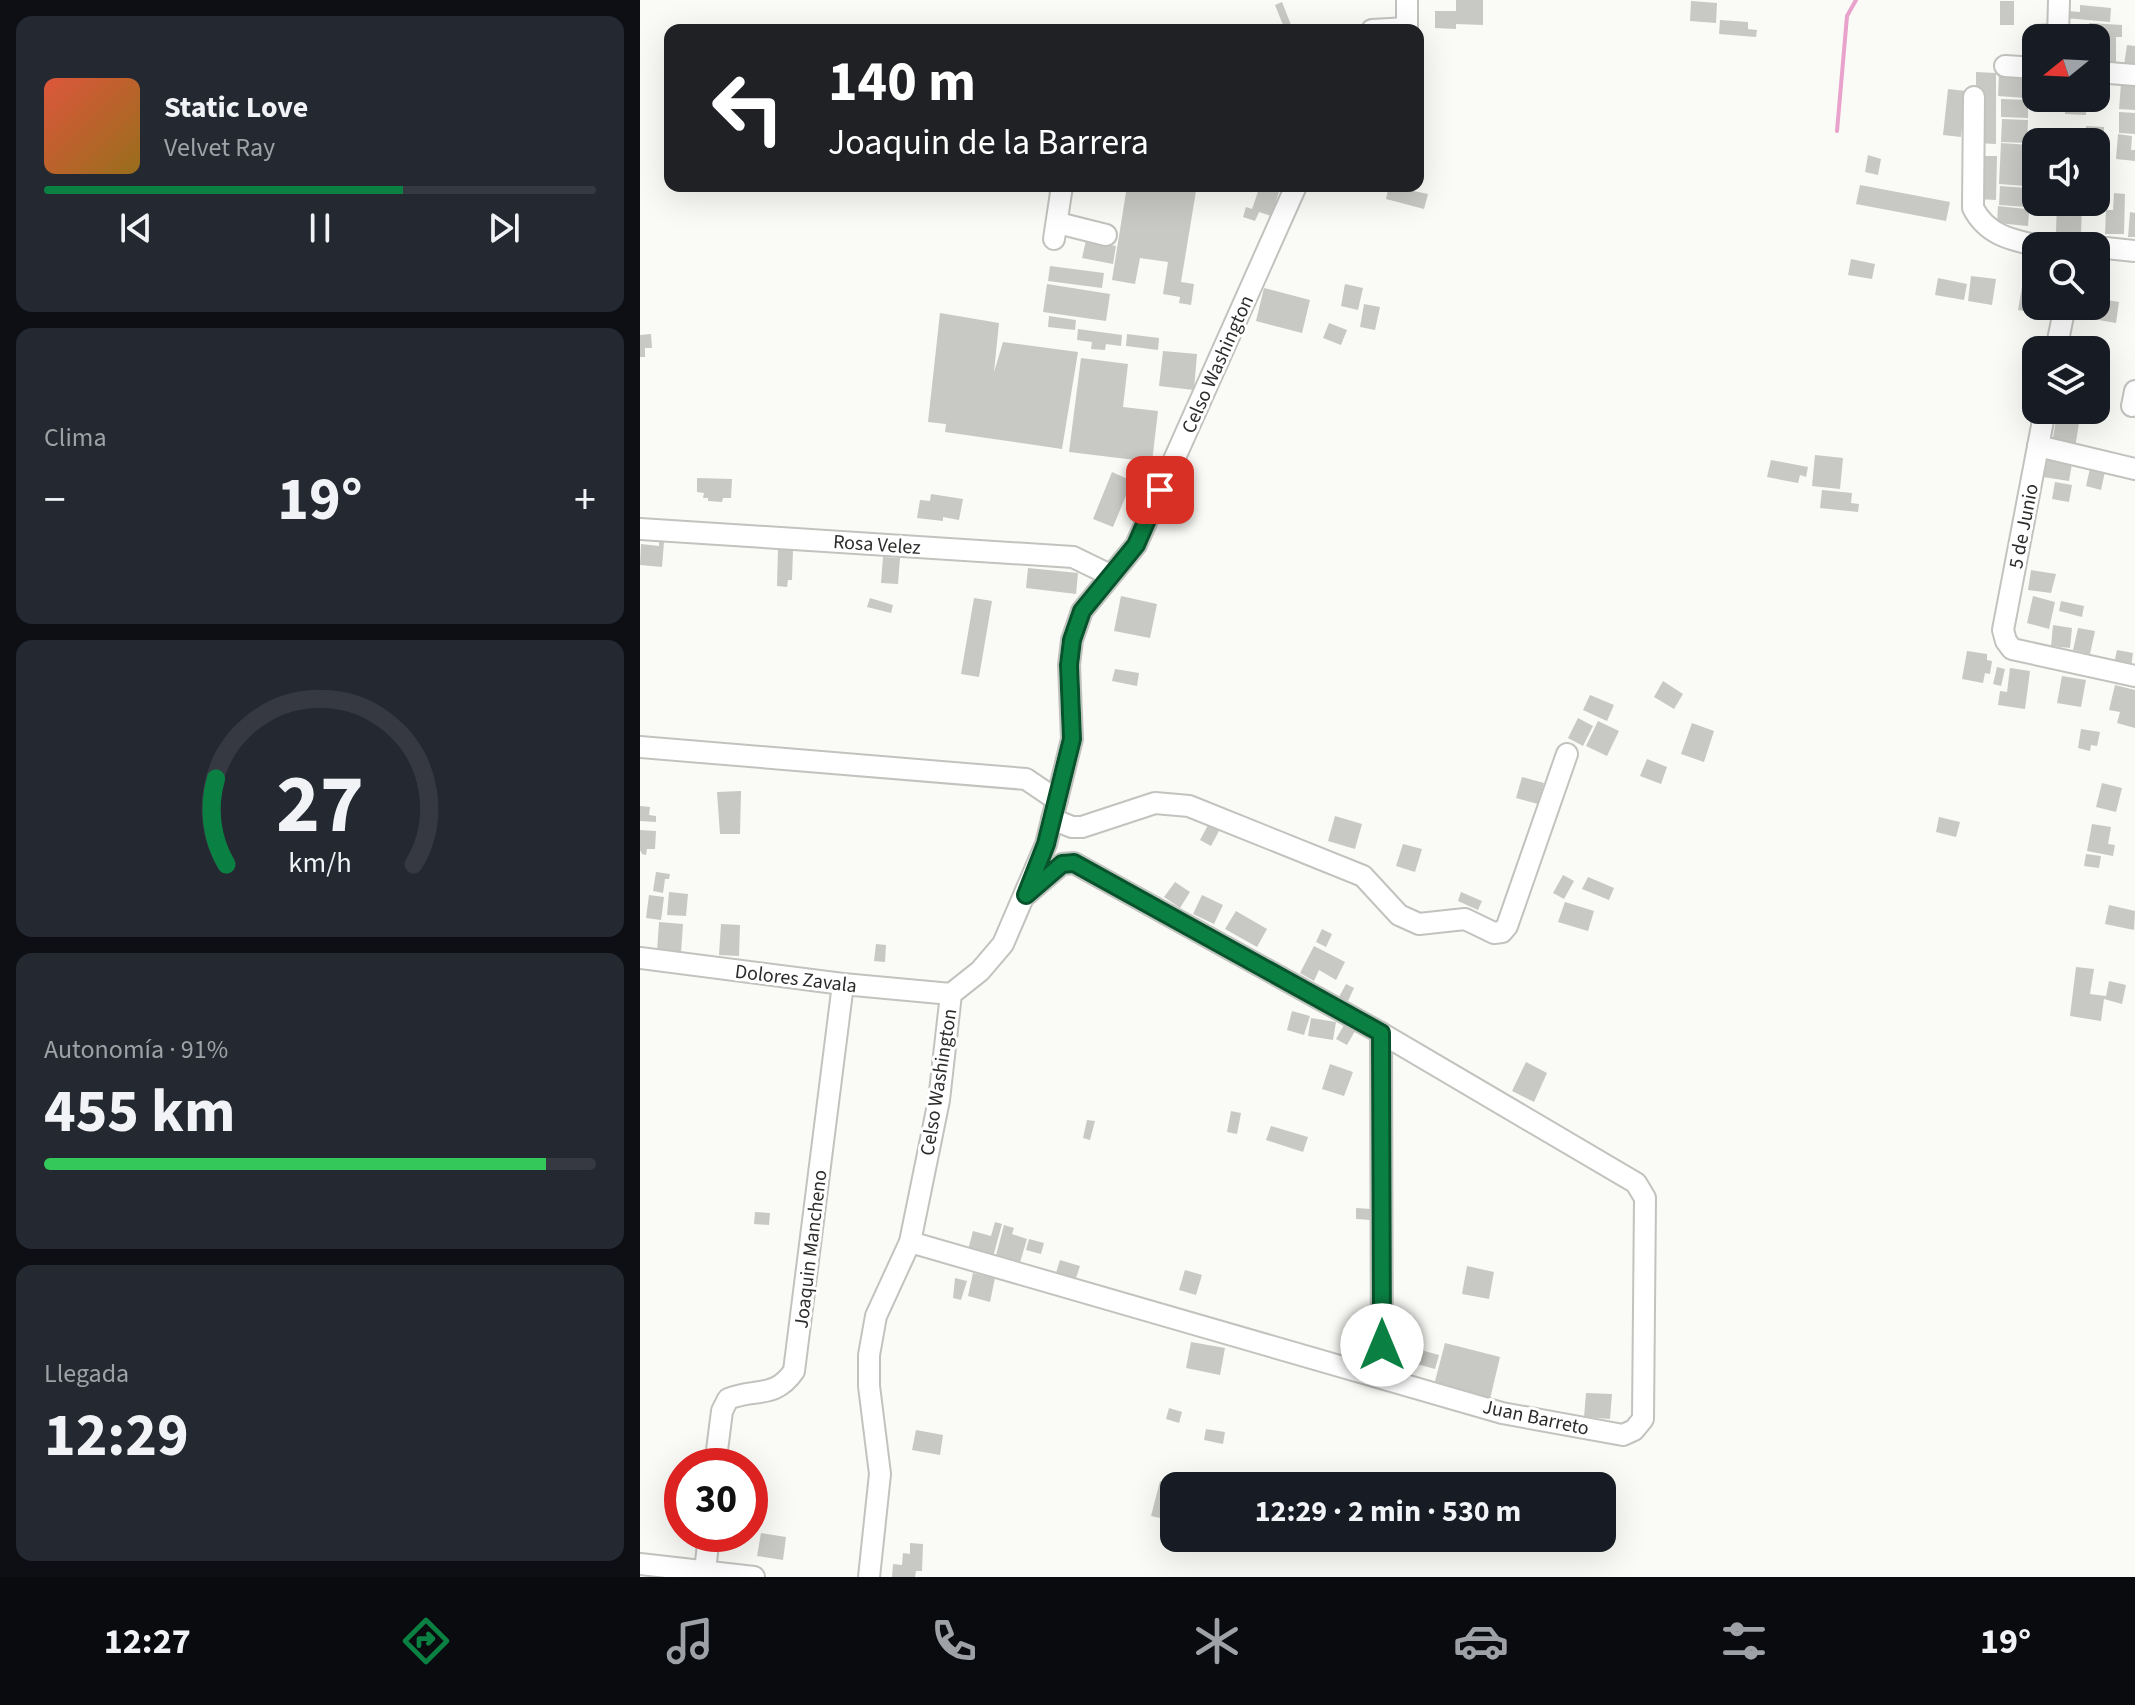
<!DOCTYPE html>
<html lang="es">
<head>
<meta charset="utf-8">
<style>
  :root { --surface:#171b24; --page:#242831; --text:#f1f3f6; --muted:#9ea1a6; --line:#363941; --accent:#0b8043 }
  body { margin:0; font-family:"Source Sans 3",sans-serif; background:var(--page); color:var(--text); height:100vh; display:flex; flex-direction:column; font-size:30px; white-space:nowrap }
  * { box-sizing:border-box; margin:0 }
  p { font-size:26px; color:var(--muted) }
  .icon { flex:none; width:44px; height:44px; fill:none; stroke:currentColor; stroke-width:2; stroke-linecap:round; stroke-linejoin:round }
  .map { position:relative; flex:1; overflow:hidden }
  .side { display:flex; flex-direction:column; gap:16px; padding:16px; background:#0d0f14; width:640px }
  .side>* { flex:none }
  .banner { position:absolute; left:24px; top:24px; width:760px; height:168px; border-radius:16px; box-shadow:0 8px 32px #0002; background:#202124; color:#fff; overflow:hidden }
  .needle { width:52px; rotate:252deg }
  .buttons { position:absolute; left:1382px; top:24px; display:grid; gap:16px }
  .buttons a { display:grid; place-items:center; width:88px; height:88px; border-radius:16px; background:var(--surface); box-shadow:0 8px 32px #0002; font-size:40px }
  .speed { position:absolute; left:24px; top:1448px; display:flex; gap:16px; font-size:40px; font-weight:700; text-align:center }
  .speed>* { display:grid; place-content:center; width:104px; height:104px; border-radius:50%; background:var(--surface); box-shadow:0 8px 32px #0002; line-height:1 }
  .speed .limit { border:12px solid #d22; background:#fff; color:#111 }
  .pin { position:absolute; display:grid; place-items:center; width:68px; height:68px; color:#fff; margin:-34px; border-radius:16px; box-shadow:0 4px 12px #0006 }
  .me { position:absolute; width:88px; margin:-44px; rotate:0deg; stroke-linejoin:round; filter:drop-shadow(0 0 6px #0008) }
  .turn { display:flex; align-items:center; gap:28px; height:168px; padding:0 32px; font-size:36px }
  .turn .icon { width:104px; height:104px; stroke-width:2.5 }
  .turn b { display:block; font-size:56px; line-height:68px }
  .big { font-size:60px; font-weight:700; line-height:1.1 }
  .side .card { flex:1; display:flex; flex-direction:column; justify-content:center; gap:12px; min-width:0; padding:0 28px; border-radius:16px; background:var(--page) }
  .side .dial { align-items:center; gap:0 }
  .dial svg { height:208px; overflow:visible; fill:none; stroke:var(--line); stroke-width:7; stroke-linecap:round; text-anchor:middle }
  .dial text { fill:var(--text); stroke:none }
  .song { display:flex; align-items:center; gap:24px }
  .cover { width:96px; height:96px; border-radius:12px; background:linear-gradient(135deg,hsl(10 70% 55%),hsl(40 70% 35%)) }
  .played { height:8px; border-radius:4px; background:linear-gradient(90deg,var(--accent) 65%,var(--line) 65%) }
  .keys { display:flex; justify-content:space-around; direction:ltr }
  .heat { display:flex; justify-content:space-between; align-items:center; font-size:44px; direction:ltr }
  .charge { height:12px; border-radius:6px; background:linear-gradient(90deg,#34c759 91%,var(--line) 0) }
  .trip { position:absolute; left:520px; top:1472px; width:456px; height:80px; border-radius:16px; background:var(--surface); box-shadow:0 8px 32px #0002; font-weight:700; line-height:80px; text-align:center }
  .tab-bar { display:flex; height:128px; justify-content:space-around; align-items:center; background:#090b0e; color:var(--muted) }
  .tab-bar .icon { width:56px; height:56px }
  .tab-bar .selected { color:var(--accent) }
  .tab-bar b { font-size:36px; color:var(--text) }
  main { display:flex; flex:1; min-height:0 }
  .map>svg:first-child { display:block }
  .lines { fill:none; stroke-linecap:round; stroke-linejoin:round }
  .stream { stroke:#e9a2cb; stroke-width:4 }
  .building { fill:#c8c8c4 }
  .minor-casing { stroke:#c2c3bf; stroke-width:24 }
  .minor { stroke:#fff; stroke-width:20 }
  .route-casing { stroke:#07532c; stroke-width:20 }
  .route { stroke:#0b8043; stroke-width:14 }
  .labels { text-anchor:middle; stroke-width:6; stroke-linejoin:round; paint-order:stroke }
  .street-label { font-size:20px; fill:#2c2d2b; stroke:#fff }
</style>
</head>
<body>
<main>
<section class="side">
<div class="card">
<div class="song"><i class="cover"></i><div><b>Static Love</b><p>Velvet Ray</p></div></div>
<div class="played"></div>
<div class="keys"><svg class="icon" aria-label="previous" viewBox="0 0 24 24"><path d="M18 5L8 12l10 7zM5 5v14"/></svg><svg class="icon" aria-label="pause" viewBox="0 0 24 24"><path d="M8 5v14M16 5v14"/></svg><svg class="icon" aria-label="next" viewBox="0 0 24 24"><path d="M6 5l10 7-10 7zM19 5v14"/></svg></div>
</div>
<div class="card"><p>Clima</p>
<div class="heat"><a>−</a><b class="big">19°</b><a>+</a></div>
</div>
<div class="card dial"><svg viewBox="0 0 100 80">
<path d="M14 69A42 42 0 1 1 86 69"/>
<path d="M14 69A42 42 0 0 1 10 36" stroke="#0b8043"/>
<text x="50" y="56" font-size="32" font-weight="700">27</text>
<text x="50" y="72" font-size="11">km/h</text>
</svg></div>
<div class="card"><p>Autonomía · 91%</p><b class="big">455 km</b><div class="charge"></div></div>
<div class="card"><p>Llegada</p><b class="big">12:29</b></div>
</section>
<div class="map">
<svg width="1495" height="1577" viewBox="0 0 1495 1577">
  <rect width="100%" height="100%" fill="#fafbf7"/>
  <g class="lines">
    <!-- stream -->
    <polyline class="stream" points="1197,131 1207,16 1216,0"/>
  </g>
  <!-- building -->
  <g class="building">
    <polygon points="816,0 843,0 843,25 816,24 816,29 795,28 795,11 816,11"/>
    <polygon points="1051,1 1077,3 1076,23 1050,21"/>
    <rect x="1360" y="1" width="14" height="24"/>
    <polygon points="642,2 653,30 645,30 635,5"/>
    <polygon points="1440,5 1471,8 1470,22 1426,18 1427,11 1440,12"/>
    <polygon points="1080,20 1108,22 1108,29 1117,30 1116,37 1079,34"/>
    <polygon points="1413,23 1414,38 1395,38 1394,24"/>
    <polygon points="1449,23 1482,25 1482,37 1476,37 1476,64 1456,64 1456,38 1449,38"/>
    <polygon points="1487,45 1495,46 1495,66 1484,65"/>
    <polygon points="1336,72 1356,73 1356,144 1336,143"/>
    <polygon points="1359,74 1388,76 1386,98 1358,96"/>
    <polygon points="1481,84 1495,85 1495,110 1479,109"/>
    <polygon points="1308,89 1326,91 1321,137 1303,135"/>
    <polygon points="1425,98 1447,98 1446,115 1425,114"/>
    <polygon points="1361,99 1388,100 1388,118 1361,117"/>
    <polygon points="1479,112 1495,113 1495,134 1479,133"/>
    <polygon points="1362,119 1388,120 1387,143 1361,142"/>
    <polygon points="1446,126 1464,127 1464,152 1456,151 1456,142 1446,142"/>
    <polygon points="1478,134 1492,136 1491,150 1495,150 1495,161 1476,159"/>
    <polygon points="1361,143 1390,145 1385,186 1359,184"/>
    <polygon points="1228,155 1241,159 1238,175 1225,172"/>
    <polygon points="1337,156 1357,156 1356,200 1336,199"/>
    <polygon points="1220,185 1310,202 1306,221 1216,204"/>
    <polygon points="487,186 524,186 556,191 541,282 554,284 551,305 539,303 540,297 523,294 528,262 500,258 495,284 472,280"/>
    <polygon points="620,186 641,186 631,216 619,212 615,221 603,217 606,207 612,209"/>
    <polygon points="749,186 788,194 784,209 746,199"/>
    <polygon points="1360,186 1387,188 1386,207 1359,205"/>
    <polygon points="1474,193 1485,194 1484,234 1465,234 1466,210 1473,210"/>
    <polygon points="1417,202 1442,202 1441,234 1416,232"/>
    <polygon points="1358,206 1386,209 1389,212 1388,226 1357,223"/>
    <polygon points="1490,212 1495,213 1495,237 1488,237"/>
    <polygon points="446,240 476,246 473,264 442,258"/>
    <polygon points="1211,259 1235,264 1232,279 1208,275"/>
    <polygon points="410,266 464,273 462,288 408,281"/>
    <polygon points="1331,276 1356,279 1352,305 1328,301"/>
    <polygon points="1298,278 1327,284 1324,300 1295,295"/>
    <polygon points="407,284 470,294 466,321 403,312"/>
    <polygon points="705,284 723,288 718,310 701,306"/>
    <polygon points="1382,287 1396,290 1396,306 1409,306 1407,315 1378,310"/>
    <polygon points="624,288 670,300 662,333 616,321"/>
    <polygon points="1456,298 1479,302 1476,323 1436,316 1438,306 1456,306"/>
    <polygon points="724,304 740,307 735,330 720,327"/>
    <polygon points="300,313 359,323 354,372 363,342 438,352 422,449 305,432 306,424 288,422"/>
    <polygon points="409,316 436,320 435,330 408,327"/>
    <polygon points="689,323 707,330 701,345 683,338"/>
    <polygon points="438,329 482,335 481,346 466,344 465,350 451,349 452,342 437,340"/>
    <polygon points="11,334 12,348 5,348 5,357 0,357 0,335"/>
    <polygon points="487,334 519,338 518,350 486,346"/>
    <polygon points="523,351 557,354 554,390 519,386"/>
    <polygon points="441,358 488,364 483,407 518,411 512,462 429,452"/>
    <polygon points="1416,420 1439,423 1435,448 1412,444"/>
    <polygon points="1407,453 1433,458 1429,481 1403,477"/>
    <polygon points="1175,455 1203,458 1200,489 1172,486"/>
    <polygon points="1131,460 1168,467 1166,477 1160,475 1158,483 1127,477"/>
    <polygon points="1451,464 1466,467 1461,490 1446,486"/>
    <polygon points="472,472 492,481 473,527 453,519"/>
    <polygon points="57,478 92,479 91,498 83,498 82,502 68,501 68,498 63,498 64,493 57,492"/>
    <polygon points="1415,482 1432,485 1429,502 1412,499"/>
    <polygon points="1182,490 1212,493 1211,503 1219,504 1218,512 1180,508"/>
    <polygon points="291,494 323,499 319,520 303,517 303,521 277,518 280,500 290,501"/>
    <polygon points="19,542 24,542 22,567 0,565 1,544 19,546"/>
    <polygon points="138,549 153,549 152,580 148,580 147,587 137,586"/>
    <polygon points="243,557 260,558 258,584 241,583"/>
    <polygon points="388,568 438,573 436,594 386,588"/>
    <polygon points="1391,570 1416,574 1411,593 1388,590"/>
    <polygon points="481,596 517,604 510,638 474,631"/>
    <polygon points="1393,596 1415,602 1409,629 1387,623"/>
    <polygon points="230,598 253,605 251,613 227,607"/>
    <polygon points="334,598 352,601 339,677 321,674"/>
    <polygon points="1421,601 1444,606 1442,617 1419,611"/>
    <polygon points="1413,625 1432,628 1430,648 1411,646"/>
    <polygon points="1438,628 1455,631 1450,654 1433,650"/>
    <polygon points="1477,650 1493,653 1491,667 1474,664"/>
    <polygon points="1327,651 1347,654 1347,660 1352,661 1350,674 1345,673 1343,683 1322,679"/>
    <polygon points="1357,667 1365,669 1361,686 1353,684"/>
    <polygon points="1370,668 1390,671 1385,709 1358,705 1360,691 1367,692"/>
    <polygon points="475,669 499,673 497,686 472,681"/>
    <polygon points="1422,676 1446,680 1441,707 1417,703"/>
    <polygon points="1023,681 1043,694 1034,709 1014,697"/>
    <polygon points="1475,685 1495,690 1495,728 1477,723 1480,712 1469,710"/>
    <polygon points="950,695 974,705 967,721 943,710"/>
    <polygon points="938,718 953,726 943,746 928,738"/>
    <polygon points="958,721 979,731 967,756 946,746"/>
    <polygon points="1052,723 1074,731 1064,762 1041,754"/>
    <polygon points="1441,729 1460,732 1457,746 1451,745 1450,751 1438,748"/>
    <polygon points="1007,759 1027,767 1021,784 1000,776"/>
    <polygon points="882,777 904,783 898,804 876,798"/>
    <polygon points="1462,783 1482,788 1476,812 1456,807"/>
    <polygon points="101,791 100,834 80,834 77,792"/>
    <polygon points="0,806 10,807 9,815 16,816 16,822 0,821"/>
    <polygon points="695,816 722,824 715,849 688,841"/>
    <polygon points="1299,817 1320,822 1316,837 1296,832"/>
    <polygon points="1452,824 1471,827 1468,844 1475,845 1473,856 1447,851"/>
    <polygon points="568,825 579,831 571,846 560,840"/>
    <polygon points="0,830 16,831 15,849 7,849 6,855 2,854 0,850"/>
    <polygon points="763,844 782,849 775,872 756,866"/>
    <polygon points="1446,854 1461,856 1459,868 1444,866"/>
    <polygon points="16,872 30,874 29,879 25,879 23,893 13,891"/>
    <polygon points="923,875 934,881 924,899 913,893"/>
    <polygon points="948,877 974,888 969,900 942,889"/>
    <polygon points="535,882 550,892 540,908 524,897"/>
    <polygon points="29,892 48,894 46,916 27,915"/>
    <polygon points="821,892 842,901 838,910 818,901"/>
    <polygon points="9,895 24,897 21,920 6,918"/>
    <polygon points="562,895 583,905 574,924 553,914"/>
    <polygon points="925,902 954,911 948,931 918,922"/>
    <polygon points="1469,905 1495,911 1494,930 1465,924"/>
    <polygon points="596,911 627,929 617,947 585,929"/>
    <polygon points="19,922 43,924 41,953 17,952"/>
    <polygon points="81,924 100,925 99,956 79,955"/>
    <polygon points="682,929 692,934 686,947 676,942"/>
    <polygon points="236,944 246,945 245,962 234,961"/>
    <polygon points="674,946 705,962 696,980 679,970 674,981 660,973"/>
    <polygon points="1436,967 1454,969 1450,994 1466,996 1469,981 1486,985 1482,1004 1464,999 1461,1021 1430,1016"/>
    <polygon points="706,984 714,988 708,1001 699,997"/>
    <polygon points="652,1011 670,1016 664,1035 647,1030"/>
    <polygon points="671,1018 696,1022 693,1040 668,1036"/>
    <polygon points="704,1025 715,1031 707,1045 696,1039"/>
    <polygon points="886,1062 907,1073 894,1102 872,1091"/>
    <polygon points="690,1064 713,1072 704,1096 682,1089"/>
    <polygon points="591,1111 601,1113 597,1134 587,1132"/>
    <polygon points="447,1120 455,1121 450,1140 443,1138"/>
    <polygon points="631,1126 668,1137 663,1152 626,1140"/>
    <polygon points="716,1208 731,1209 731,1220 716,1219"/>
    <polygon points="115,1212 130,1213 129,1225 114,1224"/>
    <polygon points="355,1222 362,1224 353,1257 328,1250 333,1231 351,1236"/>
    <polygon points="364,1225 374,1228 372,1234 387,1239 379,1266 355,1259"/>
    <polygon points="389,1239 404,1243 401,1254 386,1250"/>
    <polygon points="420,1260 440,1266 436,1278 416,1273"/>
    <polygon points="827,1266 854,1272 849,1299 822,1294"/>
    <polygon points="545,1270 562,1275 556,1295 539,1290"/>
    <polygon points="333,1273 355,1278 350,1302 328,1296"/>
    <polygon points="315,1278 327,1281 321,1300 313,1298"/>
    <polygon points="551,1342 585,1348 580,1375 546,1368"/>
    <polygon points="805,1343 860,1357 850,1399 794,1385"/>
    <polygon points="781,1350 799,1355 795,1369 777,1364"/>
    <polygon points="946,1393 972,1394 970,1419 944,1417"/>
    <polygon points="529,1408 542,1412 539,1423 526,1419"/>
    <polygon points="566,1429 585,1432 583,1444 564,1440"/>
    <polygon points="276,1430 303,1435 300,1455 272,1450"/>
    <polygon points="520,1481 534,1484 534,1521 511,1516"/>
    <polygon points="121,1533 146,1537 143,1560 117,1556"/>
    <polygon points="270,1543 283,1544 282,1571 276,1571 275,1577 252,1577 253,1564 262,1565 263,1553 270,1554"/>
  </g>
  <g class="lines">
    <defs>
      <g id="minor">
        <polyline points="767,0 767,30"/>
        <polyline points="732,30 767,28"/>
        <polyline points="1418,38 1419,0"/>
        <polyline points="1365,66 1396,68"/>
        <polyline points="1456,72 1495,75"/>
        <path d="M 1334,97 L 1333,208 C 1347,235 1371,240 1399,246"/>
        <polyline points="418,223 466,235"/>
        <polyline points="414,239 422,186"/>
        <polyline points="1456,247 1495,251"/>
        <polyline points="1416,350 1425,306"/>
        <polyline points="1492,406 1495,391"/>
        <polyline points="1405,410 1363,630 1366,641 1372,649 1495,676"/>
        <polyline points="1398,446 1495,469"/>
        <polyline points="0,529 433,557 470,575"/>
        <polyline points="0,747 386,779 417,800"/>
        <polyline points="412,819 432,827 442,827 515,803 549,806 723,876 759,915 779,924 825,919 854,933 862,932 867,926 927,754"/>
        <polyline points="0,958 203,984 311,994"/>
        <polyline points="741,1033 742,1376"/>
        <polyline points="270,1242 862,1413 983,1435 994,1430 1003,1419 1005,1198 996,1183 741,1033 434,863 422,864 386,895"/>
        <path d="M 75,1466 L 82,1411 L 88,1399 C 115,1388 135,1399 154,1371 L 203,984"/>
        <polyline points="0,1564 114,1577"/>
        <polyline points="65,1572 69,1534"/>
        <polyline points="229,1577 240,1474 229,1386 229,1355 236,1316 270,1242 299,1100 311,994 340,971 363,944 406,844 432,739 429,665 432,640 442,611 496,545 656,186"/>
      </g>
    </defs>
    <!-- minor casing -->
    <use href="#minor" class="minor-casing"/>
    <!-- minor -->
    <use href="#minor" class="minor"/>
  </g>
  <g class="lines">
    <defs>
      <polyline id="route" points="520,490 496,545 442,611 432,640 429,665 432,739 406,844 386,895 422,864 434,863 741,1033 742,1345"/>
    </defs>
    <!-- route casing -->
    <use href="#route" class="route-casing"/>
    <!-- route -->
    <use href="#route" class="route"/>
  </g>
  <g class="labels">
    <!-- street labels -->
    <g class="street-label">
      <text transform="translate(577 364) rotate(-66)" y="7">Celso Washington</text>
      <text transform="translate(1383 526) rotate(-79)" y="7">5 de Junio</text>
      <text transform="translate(237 544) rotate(4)" y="7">Rosa Velez</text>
      <text transform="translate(156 978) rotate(7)" y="7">Dolores Zavala</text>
      <text transform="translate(298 1082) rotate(-81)" y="7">Celso Washington</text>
      <text transform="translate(170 1249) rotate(-83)" y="7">Joaquin Mancheno</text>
      <text transform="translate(896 1417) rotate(12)" y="7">Juan Barreto</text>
    </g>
  </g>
</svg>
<div class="buttons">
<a><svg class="needle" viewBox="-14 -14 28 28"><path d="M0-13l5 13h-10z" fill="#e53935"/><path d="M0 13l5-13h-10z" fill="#9ea1a6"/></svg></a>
<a><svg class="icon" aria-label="sound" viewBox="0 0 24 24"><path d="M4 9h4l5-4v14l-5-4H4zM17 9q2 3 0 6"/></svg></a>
<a><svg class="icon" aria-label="search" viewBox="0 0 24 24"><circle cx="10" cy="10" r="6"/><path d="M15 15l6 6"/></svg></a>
<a><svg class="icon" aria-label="layers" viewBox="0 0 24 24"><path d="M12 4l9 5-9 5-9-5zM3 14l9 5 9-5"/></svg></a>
</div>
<div class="speed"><div class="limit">30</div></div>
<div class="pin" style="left:520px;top:490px;background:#d93025"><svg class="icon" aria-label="arrive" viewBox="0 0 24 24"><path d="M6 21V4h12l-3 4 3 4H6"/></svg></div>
<svg class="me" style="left:742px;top:1345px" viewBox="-20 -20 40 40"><circle r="19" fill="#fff"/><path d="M0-13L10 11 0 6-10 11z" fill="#0b8043"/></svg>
<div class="trip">12:29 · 2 min · 530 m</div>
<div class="banner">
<div class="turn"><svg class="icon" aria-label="left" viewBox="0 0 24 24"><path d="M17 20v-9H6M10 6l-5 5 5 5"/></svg><div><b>140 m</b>Joaquin de la Barrera</div></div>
</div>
</div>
</main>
<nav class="tab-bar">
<b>12:27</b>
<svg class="icon selected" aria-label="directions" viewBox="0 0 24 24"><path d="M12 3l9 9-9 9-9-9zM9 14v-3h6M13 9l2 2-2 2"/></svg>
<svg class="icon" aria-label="music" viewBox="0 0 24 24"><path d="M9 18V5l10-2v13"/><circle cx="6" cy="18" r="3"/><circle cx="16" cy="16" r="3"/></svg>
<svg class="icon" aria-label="phone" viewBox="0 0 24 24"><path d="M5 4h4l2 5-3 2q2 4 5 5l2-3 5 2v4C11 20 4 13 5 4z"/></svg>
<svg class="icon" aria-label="climate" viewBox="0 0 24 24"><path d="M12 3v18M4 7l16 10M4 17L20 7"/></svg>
<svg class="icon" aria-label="car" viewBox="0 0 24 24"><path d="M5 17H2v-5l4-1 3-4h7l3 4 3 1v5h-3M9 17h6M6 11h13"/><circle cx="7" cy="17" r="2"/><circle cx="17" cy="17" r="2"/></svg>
<svg class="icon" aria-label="filters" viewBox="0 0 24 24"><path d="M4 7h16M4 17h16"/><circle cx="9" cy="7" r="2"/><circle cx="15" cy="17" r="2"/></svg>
<b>19°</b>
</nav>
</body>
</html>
